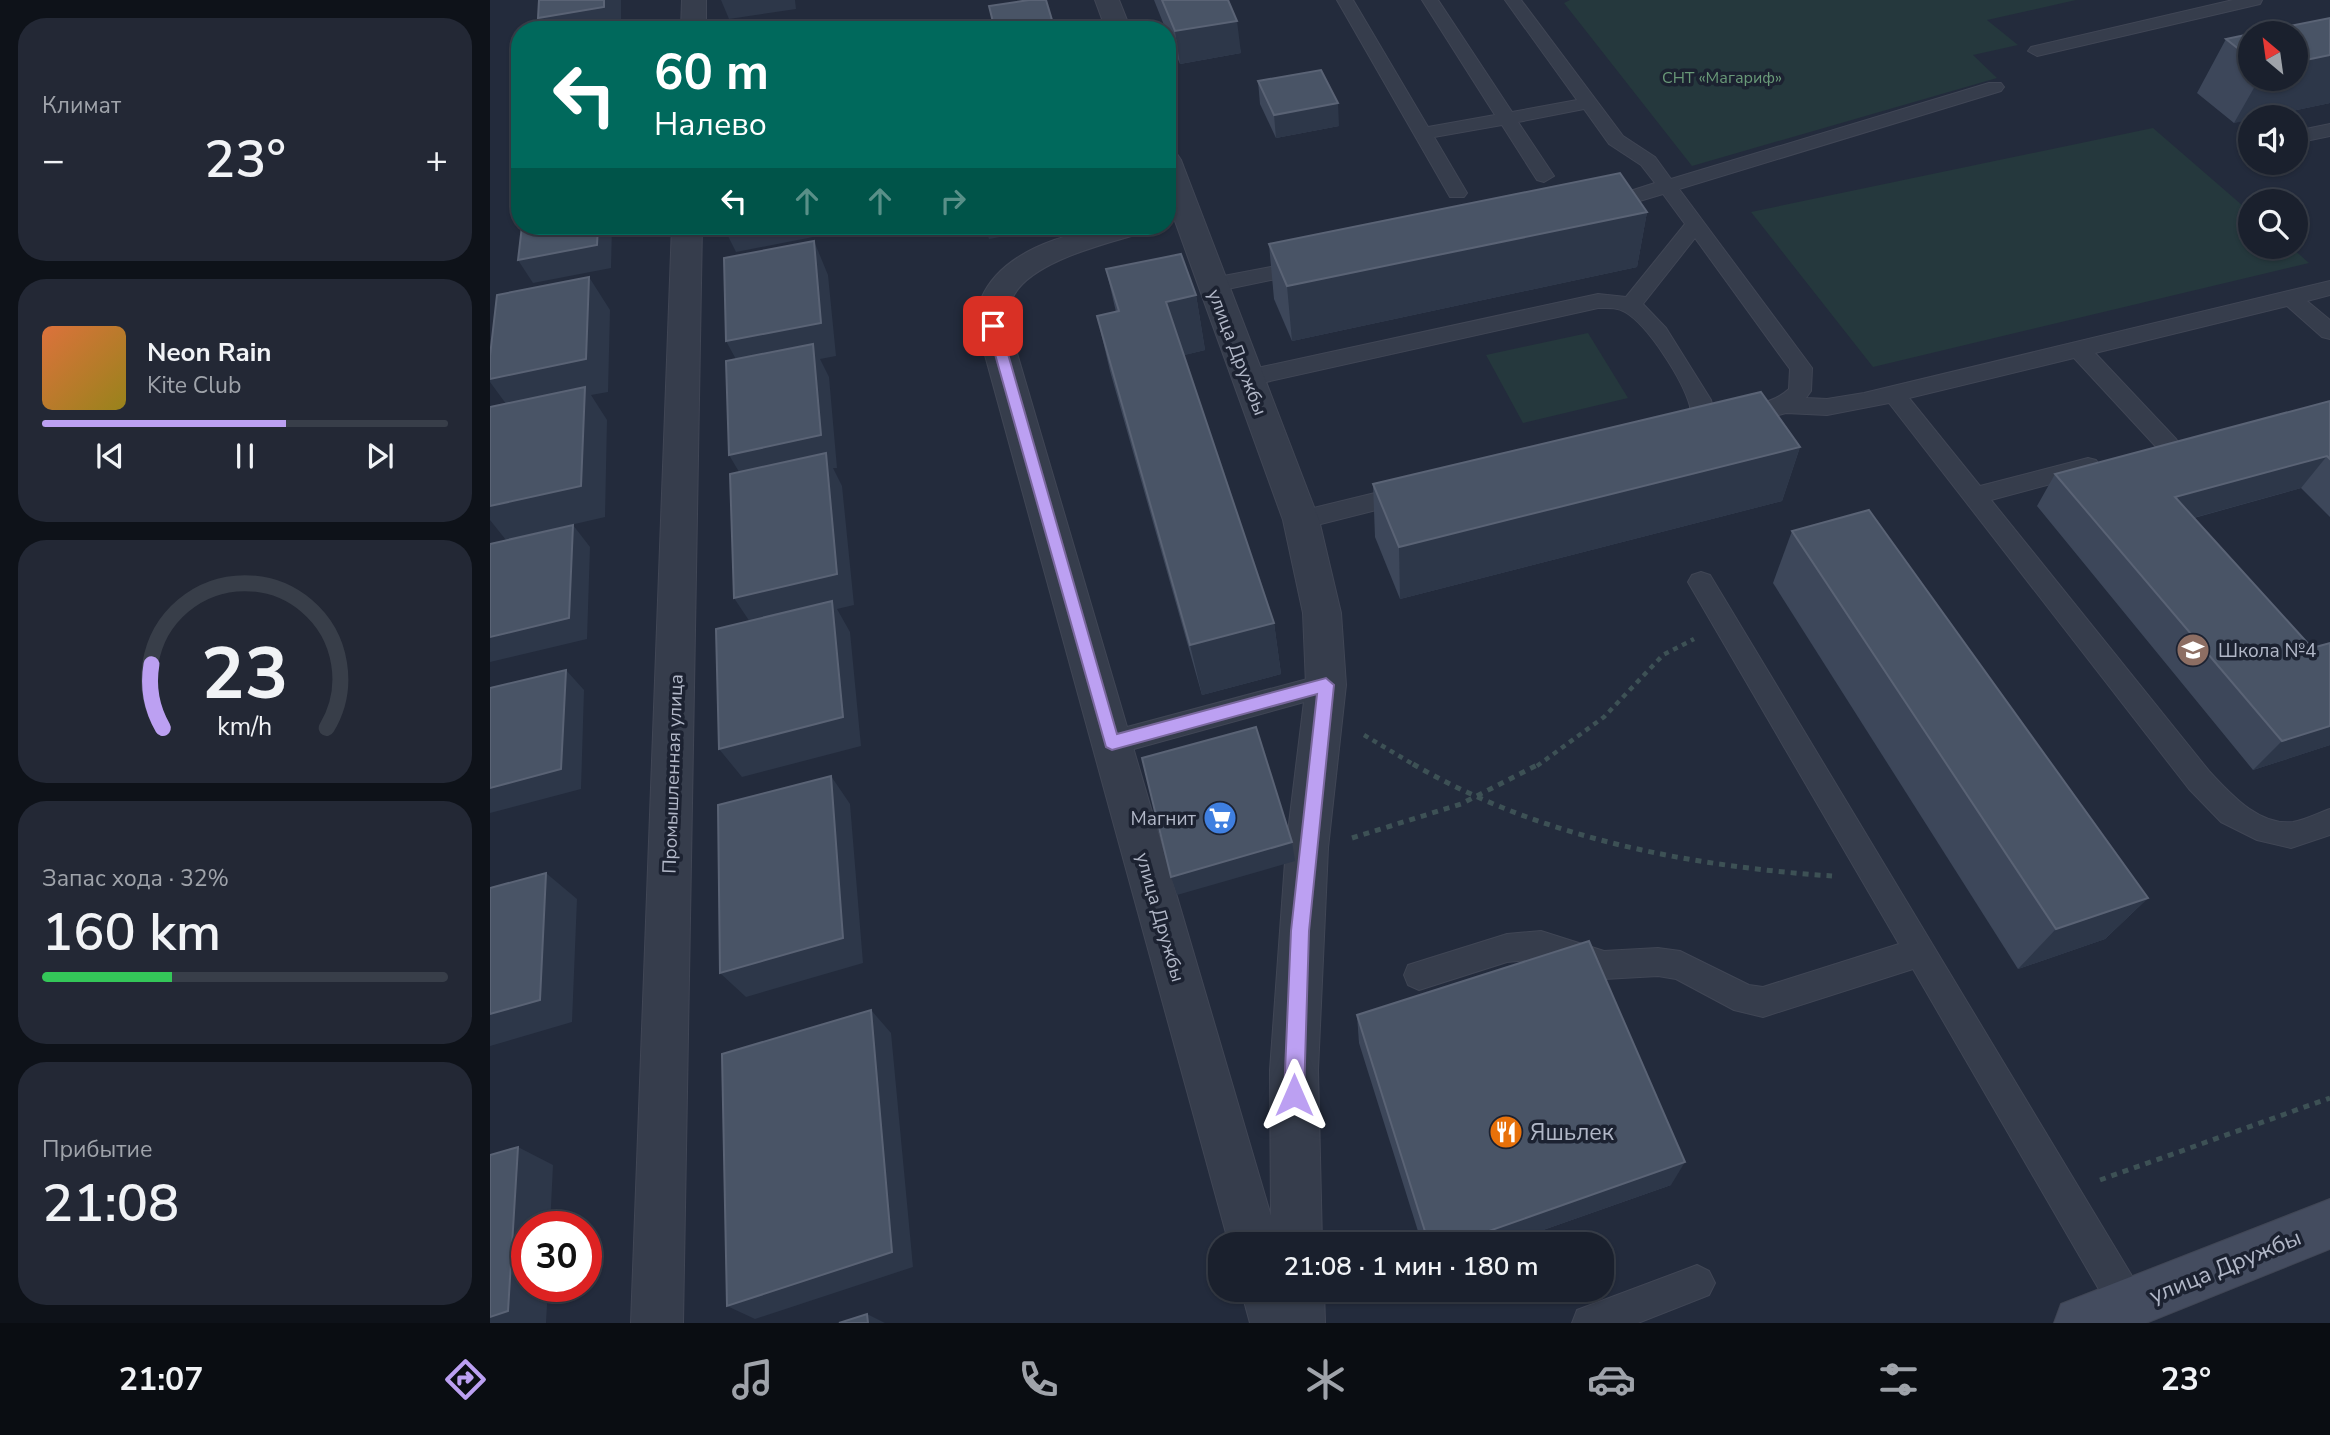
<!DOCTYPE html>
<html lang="ru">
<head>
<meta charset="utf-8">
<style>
  :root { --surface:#1a202d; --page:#232835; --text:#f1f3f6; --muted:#9fa3aa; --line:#383e49; --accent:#bca0f2 }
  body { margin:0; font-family:"Nunito Sans",sans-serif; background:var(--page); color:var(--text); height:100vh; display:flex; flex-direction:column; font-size:26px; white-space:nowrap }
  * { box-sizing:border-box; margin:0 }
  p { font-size:23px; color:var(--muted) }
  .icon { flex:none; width:38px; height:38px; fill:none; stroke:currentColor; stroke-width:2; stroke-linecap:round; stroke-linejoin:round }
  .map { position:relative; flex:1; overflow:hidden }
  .details { display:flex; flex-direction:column; gap:18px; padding:18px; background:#0e1219; width:490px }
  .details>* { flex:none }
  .top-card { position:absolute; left:21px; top:21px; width:665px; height:214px; border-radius:28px; box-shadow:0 2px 5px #0004,0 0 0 2px var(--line); background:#00695c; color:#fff; overflow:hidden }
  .needle { width:46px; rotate:331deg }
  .fabs { position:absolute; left:1748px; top:21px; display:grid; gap:14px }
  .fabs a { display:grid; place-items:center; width:70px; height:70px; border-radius:50%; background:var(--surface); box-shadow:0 2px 5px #0004,0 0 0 2px var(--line); font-size:35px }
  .speed { position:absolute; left:21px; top:1211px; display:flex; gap:14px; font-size:35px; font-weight:700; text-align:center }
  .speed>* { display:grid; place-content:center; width:91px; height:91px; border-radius:50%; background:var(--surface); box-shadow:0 2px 5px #0004,0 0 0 2px var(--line); line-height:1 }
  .speed .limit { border:10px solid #d22; background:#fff; color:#111 }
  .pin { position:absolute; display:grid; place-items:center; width:60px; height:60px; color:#fff; margin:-30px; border-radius:14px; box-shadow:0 4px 10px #0006 }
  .me { position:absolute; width:77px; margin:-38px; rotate:0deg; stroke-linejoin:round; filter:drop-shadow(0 0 5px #0008) }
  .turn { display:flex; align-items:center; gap:24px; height:147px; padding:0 28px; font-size:32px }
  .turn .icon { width:91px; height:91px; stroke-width:2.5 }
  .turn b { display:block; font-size:49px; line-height:60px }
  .lanes { display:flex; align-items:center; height:66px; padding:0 28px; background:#0003; justify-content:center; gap:35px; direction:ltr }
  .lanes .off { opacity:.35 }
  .big { font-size:52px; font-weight:600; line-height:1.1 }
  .details .tile { flex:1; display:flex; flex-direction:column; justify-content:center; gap:10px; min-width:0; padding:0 24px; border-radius:28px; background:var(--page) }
  .details .dial { align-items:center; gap:0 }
  .dial svg { height:182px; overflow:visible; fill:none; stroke:var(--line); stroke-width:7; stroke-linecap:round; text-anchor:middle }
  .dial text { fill:var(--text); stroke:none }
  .song { display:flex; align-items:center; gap:21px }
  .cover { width:84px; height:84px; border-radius:10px; background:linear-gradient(135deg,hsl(20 70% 55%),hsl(50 70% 35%)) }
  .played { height:7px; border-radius:4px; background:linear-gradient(90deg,var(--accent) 60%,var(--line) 60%) }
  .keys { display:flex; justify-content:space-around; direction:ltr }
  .heat { display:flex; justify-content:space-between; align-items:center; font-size:38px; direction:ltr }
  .charge { height:10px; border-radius:5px; background:linear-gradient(90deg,#34c759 32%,var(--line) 0) }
  .trip { position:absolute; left:718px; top:1232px; width:406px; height:70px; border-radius:28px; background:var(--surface); box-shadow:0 2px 5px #0004,0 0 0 2px var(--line); font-weight:600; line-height:70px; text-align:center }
  .tab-bar { display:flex; height:112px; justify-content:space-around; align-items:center; background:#0a0d12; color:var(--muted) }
  .tab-bar .icon { width:49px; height:49px }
  .tab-bar .active { color:var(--accent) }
  .tab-bar b { font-size:32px; color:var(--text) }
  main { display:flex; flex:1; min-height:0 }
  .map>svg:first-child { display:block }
  .green { fill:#25383d }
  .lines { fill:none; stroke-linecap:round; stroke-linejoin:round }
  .lane-casing { stroke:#404655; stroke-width:2 }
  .street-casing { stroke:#404655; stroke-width:2 }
  .secondary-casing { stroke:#404655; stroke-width:2 }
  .path-far1 { stroke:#3d5155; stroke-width:4.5; stroke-dasharray:5 5; stroke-linecap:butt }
  .path { stroke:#3d5155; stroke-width:5; stroke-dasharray:6 6; stroke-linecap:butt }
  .lane { fill:#363d4c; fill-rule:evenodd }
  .street { fill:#363d4c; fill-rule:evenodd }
  .secondary { fill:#444c5f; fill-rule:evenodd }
  .wall { fill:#3d475a }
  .shaded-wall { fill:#2d3749 }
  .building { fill:#495466; stroke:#5a6375; stroke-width:2 }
  .route { fill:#bca0f2; stroke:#7a689d; stroke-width:2 }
  .labels { text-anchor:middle; stroke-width:7; stroke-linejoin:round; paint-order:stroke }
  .far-park-label { font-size:16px; fill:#699978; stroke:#1c2231 }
  .street-label { font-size:19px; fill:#b2b8c8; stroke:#1c2231 }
  .poi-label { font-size:19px; fill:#b2b8c8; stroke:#1c2231; text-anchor:start }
  .near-poi-label { font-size:23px; fill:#b2b8c8; stroke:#1c2231; text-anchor:start }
  .near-street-label { font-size:23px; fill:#b2b8c8; stroke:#1c2231 }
</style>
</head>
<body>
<main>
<section class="details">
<div class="tile"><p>Климат</p>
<div class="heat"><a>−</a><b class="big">23°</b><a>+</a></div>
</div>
<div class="tile">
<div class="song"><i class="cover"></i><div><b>Neon Rain</b><p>Kite Club</p></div></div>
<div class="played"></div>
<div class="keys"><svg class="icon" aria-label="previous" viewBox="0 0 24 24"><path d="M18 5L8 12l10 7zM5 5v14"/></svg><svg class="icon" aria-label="pause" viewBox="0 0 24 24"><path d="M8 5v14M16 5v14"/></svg><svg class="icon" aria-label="next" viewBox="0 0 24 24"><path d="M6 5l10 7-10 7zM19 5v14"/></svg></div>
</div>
<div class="tile dial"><svg viewBox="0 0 100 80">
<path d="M14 69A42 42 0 1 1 86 69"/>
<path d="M14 69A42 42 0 0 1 9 41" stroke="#bca0f2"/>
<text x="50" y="56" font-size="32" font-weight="700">23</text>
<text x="50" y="72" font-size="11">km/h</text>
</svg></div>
<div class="tile"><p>Запас хода · 32%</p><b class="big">160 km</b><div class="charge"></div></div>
<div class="tile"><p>Прибытие</p><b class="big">21:08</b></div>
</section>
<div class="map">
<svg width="1840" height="1323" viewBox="0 0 1840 1323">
  <rect width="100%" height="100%" fill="#232b3c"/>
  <!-- green -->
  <g class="green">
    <polygon points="1080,0 1586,0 1497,20 1528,45 1483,55 1507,78 1202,166 1074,3"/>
    <polygon points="1663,128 1760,212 1760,247 1801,247 1819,263 1383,367 1261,212"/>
    <polygon points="1098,333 1138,398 1033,423 996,355"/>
  </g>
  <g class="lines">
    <defs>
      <g id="lane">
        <path d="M 847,0 L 863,0 L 938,127 L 1005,115 L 932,0 L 948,0 L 1022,112 L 1087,100 L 1015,0 L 1031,0 L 1133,136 L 1165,157 L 1181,179 L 1499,83 L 1511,83 L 1514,87 L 1511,91 L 1189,189 L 1322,368 L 1321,391 L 1316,398 L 1337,399 L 1374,393 L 1840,281 L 1840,295 L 1817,301 L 1840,320 L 1840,339 L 1832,337 L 1797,306 L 1605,353 L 1686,439 L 1690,445 L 1686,451 L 1670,451 L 1584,358 L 1419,398 L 1490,486 L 1598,458 L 1606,460 L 1610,466 L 1606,472 L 1501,500 L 1719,771 C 1740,793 1768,826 1803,822 C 1815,820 1828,813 1840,809 L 1840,835 L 1801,848 L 1767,840 L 1731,822 L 1699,789 L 1399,403 L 1337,415 L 1296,413 L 1267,421 L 1242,421 L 1239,415 L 1242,409 C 1264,403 1281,405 1299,389 L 1300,369 L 1205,238 L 1153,304 L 1176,328 L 1221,400 C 1228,422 1207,439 1186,433 L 1183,427 L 1186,421 L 1200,414 L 1200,406 C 1193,380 1158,325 1135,312 C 1127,307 1117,308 1108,308 L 758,386 L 750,383 L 747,378 L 750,373 L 758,370 L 1108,294 L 1136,297 L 1195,224 L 1173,194 L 1113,212 L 1106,210 L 1103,206 L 1106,202 L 1165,183 L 1151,165 L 1119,144 L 1094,109 L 1028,122 L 1064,176 L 1054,182 L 1047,180 L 1012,125 L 944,137 L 977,193 L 974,197 L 960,197 Z"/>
        <polygon points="1743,0 1772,0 1770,4 1547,56 1538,51 1541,47"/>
        <polygon points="1840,124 1840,136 1806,143 1806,131"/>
        <polygon points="818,260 828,266 825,271 723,292 713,285 723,278"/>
        <polygon points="918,485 926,488 930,494 926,500 811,529 802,526 799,520 802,514 811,511"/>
        <polygon points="1211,572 1220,575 1651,1291 1656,1304 1651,1317 1638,1322 1625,1317 1423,969 1273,1017 1244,1010 1186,979 1168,976 1114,979 1051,959 1017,962 929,990 918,985 914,975 918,965 1017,934 1051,931 1114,951 1168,948 1190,951 1259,985 1273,987 1409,944 1198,582 1202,575"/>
        <polygon points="836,674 845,677 849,685 845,693 836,696 622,755 612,751 608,743 612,735 622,731"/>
        <polygon points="1207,1265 1219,1271 1225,1283 1219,1295 1148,1323 1082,1323 1087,1310"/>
      </g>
      <g id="street">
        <polygon points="192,0 216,0 216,30 191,30"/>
        <polygon points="605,0 629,0 641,30 616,30"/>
        <path d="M 677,152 L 687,154 L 691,160 L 829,520 L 851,613 L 856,685 L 838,848 L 828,1070 L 832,1244 L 739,1244 L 487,326 C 489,317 488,308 491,299 C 515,242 606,223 660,226 L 655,232 C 619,243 538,261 522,299 C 519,307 520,317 519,326 L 781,1216 L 780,1070 L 796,848 L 816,685 L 813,613 L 793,520 L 677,199 Z"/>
        <polygon points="182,226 212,226 193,1323 141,1323"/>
        <polygon points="751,1290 834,1290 835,1323 760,1323"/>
      </g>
      <polygon id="secondary" points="1840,1199 1840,1249 1656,1323 1564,1323 1571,1304"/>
    </defs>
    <!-- lane casing -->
    <use href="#lane" class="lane-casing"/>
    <!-- street casing -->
    <use href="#street" class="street-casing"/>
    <!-- secondary casing -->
    <use href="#secondary" class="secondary-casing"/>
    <!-- path-far1 -->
    <g class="path-far1">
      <polyline points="874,735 926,766"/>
      <polyline points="1047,766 1114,717 1173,655 1204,639"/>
    </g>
    <!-- path -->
    <g class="path">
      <path d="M 923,764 C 1050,838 1198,866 1342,876"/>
      <polyline points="862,838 971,804 1049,764"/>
      <polyline points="1610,1180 1840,1098"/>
    </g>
    <!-- lane -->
    <use href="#lane" class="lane"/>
    <!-- street -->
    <use href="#street" class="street"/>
    <!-- secondary -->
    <use href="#secondary" class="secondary"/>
  </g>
  <!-- wall -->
  <g class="wall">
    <polygon points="664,0 738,0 751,53 690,64 677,33 677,30 676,30"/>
    <polygon points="1840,18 1840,103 1774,117 1760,117 1744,123 1707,93 1736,39 1760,34 1760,79 1806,79"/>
    <polygon points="768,81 849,126 786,138 770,104"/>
    <polygon points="1157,212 1147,267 802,341 784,299 779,244"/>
    <polygon points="616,269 706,295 715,350 694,355 784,623 791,674 712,695 620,371 607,316 626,312"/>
    <polygon points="1840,401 1840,517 1811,488 1704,518 1822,648 1840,643 1840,745 1763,770 1547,506 1565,474"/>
    <polygon points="1310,447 1292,501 910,599 885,537 883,484"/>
    <polygon points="1302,531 1658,898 1615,939 1528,969 1283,583"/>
    <polygon points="867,1015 1181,1185 1013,1244 932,1244 869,1043"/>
  </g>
  <!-- shaded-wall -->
  <g class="shaded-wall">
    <polygon points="114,0 131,0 131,30 54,30 48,18"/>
    <polygon points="231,0 305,0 306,9 239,19"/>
    <polygon points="747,21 751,53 690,64 685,31"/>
    <polygon points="1840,55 1840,103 1774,117 1760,117 1760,120 1744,123 1769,79 1806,79 1806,62"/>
    <polygon points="848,103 849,126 786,138 784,115"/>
    <polygon points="30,124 30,136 23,125"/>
    <polygon points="1157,212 1147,267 802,341 797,286"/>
    <polygon points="108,226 122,226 121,268 43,283 28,260"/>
    <polygon points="233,226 321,226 323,237 246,252"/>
    <polygon points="494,226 564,226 564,227 499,239"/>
    <polygon points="324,241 338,275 346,356 330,359 339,377 347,468 343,468 352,486 364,605 347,609 360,632 371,746 252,777 229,749 264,628 244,598 258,487 239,455 254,374 236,341"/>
    <polygon points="99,277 120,310 118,392 101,395 117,420 115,517 16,540 0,520 0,506 22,412 0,382 0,379"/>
    <polygon points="706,295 715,350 687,357 676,302"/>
    <polygon points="1310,447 1292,501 910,599 909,547"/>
    <polygon points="1837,456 1811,488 1663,529 1685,497"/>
    <polygon points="83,525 100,547 97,639 0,662 0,637"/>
    <polygon points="784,623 791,674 712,695 700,645"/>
    <polygon points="76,670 94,690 91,789 0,813 0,788"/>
    <polygon points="1840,726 1840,745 1763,770 1792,741"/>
    <polygon points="341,776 360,804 373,963 256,997 230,973"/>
    <polygon points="802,842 805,861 687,895 681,877"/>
    <polygon points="56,873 87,899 82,1022 0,1046 0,1014"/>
    <polygon points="1658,898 1615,939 1528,969 1566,929"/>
    <polygon points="381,1010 401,1033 423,1267 265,1319 237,1306"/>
    <polygon points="28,1147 63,1165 60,1227 37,1227 37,1286 58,1286 56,1323 0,1323 0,1317"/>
    <polygon points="1195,1162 1181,1185 1013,1244 962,1244"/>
    <polygon points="377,1314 395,1323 378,1323"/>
  </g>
  <!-- building -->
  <g class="building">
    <polygon points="49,0 114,0 114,7 48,18"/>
    <polygon points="539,0 556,0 565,30 505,30 499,6"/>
    <polygon points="672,0 738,0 747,21 685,31"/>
    <polygon points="1840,18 1840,55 1806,62 1806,33 1764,33"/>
    <polygon points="1760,34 1760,58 1736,39"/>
    <polygon points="30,64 30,124 23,125"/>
    <polygon points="831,70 848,103 784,115 768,81"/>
    <polygon points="1130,173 1157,212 797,286 779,244"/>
    <polygon points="32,226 108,226 107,245 28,260"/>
    <polygon points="324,241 331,323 236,341 234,258"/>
    <polygon points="691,254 706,295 676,302 784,623 700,645 607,316 629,311 616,269"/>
    <polygon points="99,277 96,359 0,379 0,356 7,295"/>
    <polygon points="323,344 331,435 239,455 236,361"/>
    <polygon points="95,387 91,486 0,506 0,407"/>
    <polygon points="1271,392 1310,447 909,547 883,484"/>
    <polygon points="1840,401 1840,459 1837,456 1685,497 1822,648 1840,643 1840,726 1792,741 1565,474"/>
    <polygon points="336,453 347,574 244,598 240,474"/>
    <polygon points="1379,510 1658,898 1566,929 1302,531"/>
    <polygon points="83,525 79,618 0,637 0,544"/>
    <polygon points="342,601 353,717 229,749 226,629"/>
    <polygon points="76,670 71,769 0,788 0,688"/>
    <polygon points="766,727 802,842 681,877 652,758"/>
    <polygon points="341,776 353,938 230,973 228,805"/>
    <polygon points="56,873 50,1000 0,1014 0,888"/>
    <polygon points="1099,941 1195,1162 962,1244 939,1244 867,1015"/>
    <polygon points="381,1010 402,1252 237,1306 232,1054"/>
    <polygon points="28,1147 18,1311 0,1317 0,1155"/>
    <polygon points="377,1314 378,1323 349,1323"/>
  </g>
  <!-- route -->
  <polygon class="route" points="503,322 510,326 627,734 836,678 844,685 819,931 814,1095 811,1102 804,1105 797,1102 794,1095 801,931 827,694 622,750 616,747 497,326"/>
  <!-- icons -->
  <defs>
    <symbol id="school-disc" viewBox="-11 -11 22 22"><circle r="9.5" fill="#8d6e63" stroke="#1c2231"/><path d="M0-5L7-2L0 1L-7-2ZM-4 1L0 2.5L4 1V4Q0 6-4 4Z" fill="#fff"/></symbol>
    <symbol id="supermarket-disc" viewBox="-11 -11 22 22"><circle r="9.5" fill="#3f7fe0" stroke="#1c2231"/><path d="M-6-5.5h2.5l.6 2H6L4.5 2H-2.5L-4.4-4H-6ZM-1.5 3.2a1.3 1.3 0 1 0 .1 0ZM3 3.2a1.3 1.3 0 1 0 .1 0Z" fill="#fff"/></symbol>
    <symbol id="restaurant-disc" viewBox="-11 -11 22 22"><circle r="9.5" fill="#e8710a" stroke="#1c2231"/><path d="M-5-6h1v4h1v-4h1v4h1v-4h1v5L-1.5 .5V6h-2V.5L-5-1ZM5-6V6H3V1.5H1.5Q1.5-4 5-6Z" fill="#fff"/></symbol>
  </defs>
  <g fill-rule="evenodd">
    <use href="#school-disc" x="1684" y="631" width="38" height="38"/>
    <use href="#supermarket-disc" x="711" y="799" width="38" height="38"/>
    <use href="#restaurant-disc" x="997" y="1113" width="38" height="38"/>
  </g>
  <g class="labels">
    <!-- far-park labels -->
    <g class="far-park-label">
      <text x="1232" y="83">СНТ «Магариф»</text>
    </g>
    <!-- street labels -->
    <g class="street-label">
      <text transform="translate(748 352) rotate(69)" y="7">улица Дружбы</text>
      <text transform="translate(182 774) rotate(-88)" y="7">Промышленная улица</text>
      <text transform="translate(671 917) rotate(74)" y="7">улица Дружбы</text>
    </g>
    <!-- poi labels -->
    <g class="poi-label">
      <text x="1728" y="657">Школа №4</text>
      <text x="706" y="825" text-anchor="end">Магнит</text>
    </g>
    <!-- near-poi labels -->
    <g class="near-poi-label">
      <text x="1040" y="1140">Яшьлек</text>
    </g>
    <!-- near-street labels -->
    <g class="near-street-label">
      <text transform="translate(1735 1266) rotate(-22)" y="8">улица Дружбы</text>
    </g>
  </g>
</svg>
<div class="fabs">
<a><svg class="needle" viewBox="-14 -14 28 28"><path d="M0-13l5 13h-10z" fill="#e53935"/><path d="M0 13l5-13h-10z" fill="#9fa3aa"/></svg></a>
<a><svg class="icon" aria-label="sound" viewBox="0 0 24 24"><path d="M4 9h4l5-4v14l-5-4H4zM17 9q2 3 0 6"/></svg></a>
<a><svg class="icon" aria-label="search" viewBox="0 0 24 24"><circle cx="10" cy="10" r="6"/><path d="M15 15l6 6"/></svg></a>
</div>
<div class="speed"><div class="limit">30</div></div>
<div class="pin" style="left:503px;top:326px;background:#d93025"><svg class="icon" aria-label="arrive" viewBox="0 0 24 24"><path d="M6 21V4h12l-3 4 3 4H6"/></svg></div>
<svg class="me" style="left:804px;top:1095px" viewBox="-20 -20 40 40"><path d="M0-17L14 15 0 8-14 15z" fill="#bca0f2" stroke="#fff" stroke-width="4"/></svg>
<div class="trip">21:08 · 1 мин · 180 m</div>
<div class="top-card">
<div class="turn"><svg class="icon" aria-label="left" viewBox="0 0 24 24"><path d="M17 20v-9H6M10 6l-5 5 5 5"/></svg><div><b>60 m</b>Налево</div></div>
<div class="lanes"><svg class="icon" aria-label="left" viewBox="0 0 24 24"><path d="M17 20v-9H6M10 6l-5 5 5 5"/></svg><svg class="icon off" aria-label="ahead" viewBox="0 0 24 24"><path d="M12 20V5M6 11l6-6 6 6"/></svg><svg class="icon off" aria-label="ahead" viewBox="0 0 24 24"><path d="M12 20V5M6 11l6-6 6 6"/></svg><svg class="icon off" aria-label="right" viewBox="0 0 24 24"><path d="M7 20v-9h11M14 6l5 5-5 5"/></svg></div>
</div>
</div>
</main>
<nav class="tab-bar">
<b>21:07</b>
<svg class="icon active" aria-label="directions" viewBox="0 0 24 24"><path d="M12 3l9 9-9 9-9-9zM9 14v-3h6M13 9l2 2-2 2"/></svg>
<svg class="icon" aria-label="music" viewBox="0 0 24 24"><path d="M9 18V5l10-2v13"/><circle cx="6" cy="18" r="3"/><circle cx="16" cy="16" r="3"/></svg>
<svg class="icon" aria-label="phone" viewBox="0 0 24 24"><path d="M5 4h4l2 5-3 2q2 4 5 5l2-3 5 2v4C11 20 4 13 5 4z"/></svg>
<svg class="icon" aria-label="climate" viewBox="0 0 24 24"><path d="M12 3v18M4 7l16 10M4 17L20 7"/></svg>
<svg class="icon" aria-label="car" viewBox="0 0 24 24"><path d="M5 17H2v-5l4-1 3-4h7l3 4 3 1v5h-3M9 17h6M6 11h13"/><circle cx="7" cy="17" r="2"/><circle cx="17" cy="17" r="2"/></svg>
<svg class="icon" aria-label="filters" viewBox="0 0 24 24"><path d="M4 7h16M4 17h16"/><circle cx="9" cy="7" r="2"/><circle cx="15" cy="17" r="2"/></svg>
<b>23°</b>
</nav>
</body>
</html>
